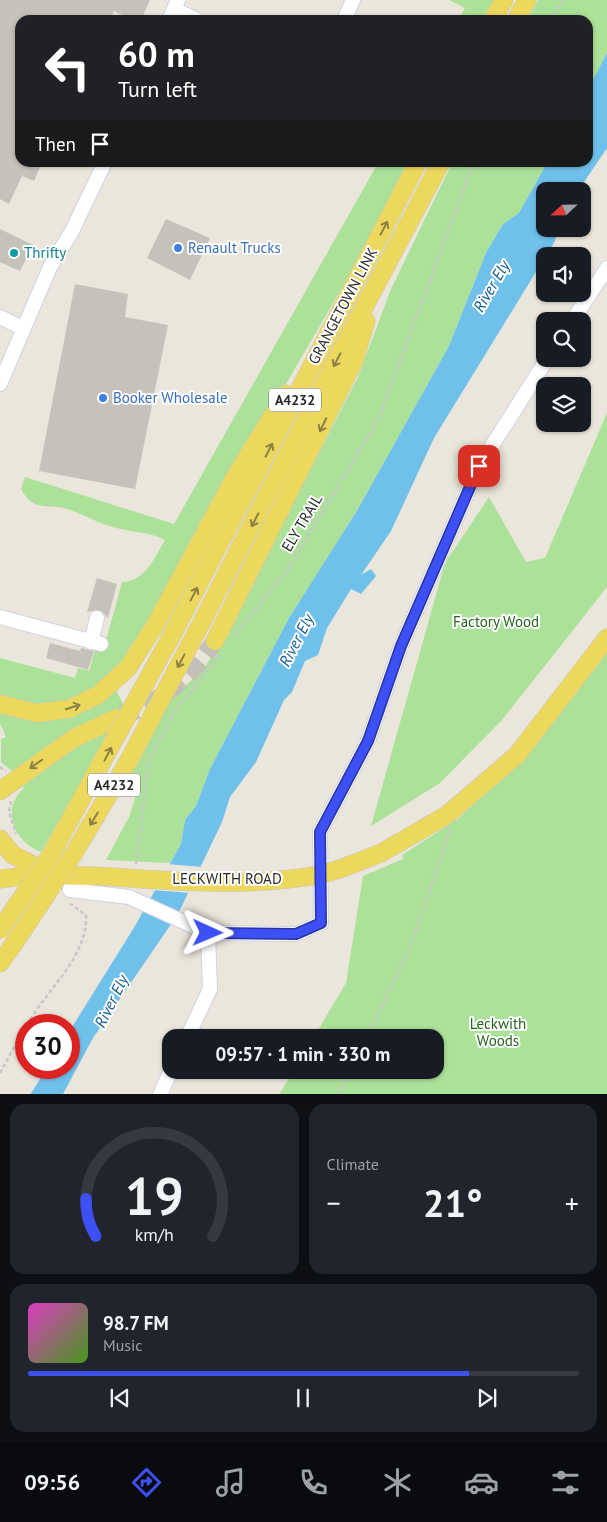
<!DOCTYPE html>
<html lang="en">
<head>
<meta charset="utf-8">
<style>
  :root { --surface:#171b24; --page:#20242c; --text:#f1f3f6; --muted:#9ea1a6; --line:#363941; --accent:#3d50f6 }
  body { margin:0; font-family:"PT Sans",sans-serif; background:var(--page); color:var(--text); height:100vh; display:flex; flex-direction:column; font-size:19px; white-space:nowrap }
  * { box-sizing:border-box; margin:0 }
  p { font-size:16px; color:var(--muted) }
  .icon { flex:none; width:28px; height:28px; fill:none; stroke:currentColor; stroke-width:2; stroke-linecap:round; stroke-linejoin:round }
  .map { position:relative; height:1094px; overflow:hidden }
  .sheet { display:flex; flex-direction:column; gap:10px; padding:10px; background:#0d0f14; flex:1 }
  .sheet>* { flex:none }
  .banner { position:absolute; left:15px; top:15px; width:578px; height:152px; border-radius:15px; box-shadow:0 1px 4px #0004; background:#202124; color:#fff; overflow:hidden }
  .needle { width:32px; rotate:248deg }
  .tools { position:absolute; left:536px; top:182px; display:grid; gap:10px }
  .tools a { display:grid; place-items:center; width:55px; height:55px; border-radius:10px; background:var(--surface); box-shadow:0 1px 4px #0004; font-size:25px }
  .speed { position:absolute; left:15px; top:1014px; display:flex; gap:10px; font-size:25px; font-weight:700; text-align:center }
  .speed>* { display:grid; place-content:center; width:65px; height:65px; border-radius:50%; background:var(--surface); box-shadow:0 1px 4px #0004; line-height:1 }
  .speed .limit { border:8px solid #d22; background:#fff; color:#111 }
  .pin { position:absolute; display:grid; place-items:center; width:42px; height:42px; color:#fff; margin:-21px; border-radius:10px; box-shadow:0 2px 8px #0006 }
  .me { position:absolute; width:55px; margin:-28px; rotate:91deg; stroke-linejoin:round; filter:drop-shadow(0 0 4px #0008) }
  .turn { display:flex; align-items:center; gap:18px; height:105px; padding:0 20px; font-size:22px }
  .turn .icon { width:65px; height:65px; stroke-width:2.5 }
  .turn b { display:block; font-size:35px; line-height:42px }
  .then { display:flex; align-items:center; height:48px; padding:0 20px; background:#0003; gap:10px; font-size:19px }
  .big { font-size:38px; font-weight:700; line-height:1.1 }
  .sheet .widget { flex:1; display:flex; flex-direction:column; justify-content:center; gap:8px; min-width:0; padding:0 18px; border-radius:15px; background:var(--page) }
  .sheet .dial { align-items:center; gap:0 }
  .dial svg { height:130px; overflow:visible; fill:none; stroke:var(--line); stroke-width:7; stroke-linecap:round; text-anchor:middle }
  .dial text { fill:var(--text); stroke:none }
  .song { display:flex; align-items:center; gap:15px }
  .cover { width:60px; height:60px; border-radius:8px; background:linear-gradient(135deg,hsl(310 70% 55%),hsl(100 70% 35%)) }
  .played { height:5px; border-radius:2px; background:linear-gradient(90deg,var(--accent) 80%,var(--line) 80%) }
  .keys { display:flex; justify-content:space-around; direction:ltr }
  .heat { display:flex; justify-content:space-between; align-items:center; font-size:28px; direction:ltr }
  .sheet .tiles { flex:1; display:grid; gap:10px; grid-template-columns:1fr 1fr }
  .widget:last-child { grid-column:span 2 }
  .trip { position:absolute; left:162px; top:1029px; width:282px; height:50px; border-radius:15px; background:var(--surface); box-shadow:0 1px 4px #0004; font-weight:700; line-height:50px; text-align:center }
  .tabs { display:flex; height:80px; justify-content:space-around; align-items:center; background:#090b0e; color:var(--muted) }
  .tabs .icon { width:35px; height:35px }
  .tabs .selected { color:var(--accent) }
  .tabs b { font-size:22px; color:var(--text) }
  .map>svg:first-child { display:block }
  .green { fill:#abe198 }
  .water { fill:#70c0ec }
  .pier { fill:#ebe6db }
  .building { fill:#c6c2bb }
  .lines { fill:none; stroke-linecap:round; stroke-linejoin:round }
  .major-tunnel { stroke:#c4c0b7; stroke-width:18; stroke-dasharray:18 9; stroke-linecap:butt }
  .minor-casing { stroke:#d0d2e2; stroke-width:16 }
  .major-casing { stroke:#c7c7c7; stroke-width:19 }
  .path { stroke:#c7c7c7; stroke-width:2.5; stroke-dasharray:4 2.5; stroke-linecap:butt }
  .minor { stroke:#fff; stroke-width:14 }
  .major { stroke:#edd85e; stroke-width:18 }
  .major-bridge-casing { stroke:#c7c7c7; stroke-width:19; stroke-linecap:butt }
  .major-bridge { stroke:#edd85e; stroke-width:18 }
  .oneway { stroke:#8b8044 }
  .route-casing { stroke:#2834a0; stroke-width:12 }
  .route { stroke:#3d50f6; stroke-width:9 }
  .shop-dot { fill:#3f7fe0; stroke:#fff; stroke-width:2 }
  .culture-dot { fill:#0f9aa8; stroke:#fff; stroke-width:2 }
  .labels { text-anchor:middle; stroke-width:4; stroke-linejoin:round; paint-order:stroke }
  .shield { fill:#fff; stroke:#696969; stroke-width:1 }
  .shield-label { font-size:14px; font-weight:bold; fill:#292929 }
  .shop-label { font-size:15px; fill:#366cbe; stroke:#fff; text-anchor:start }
  .culture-label { font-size:15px; fill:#0d838f; stroke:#fff; text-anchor:start }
  .street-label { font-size:15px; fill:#292929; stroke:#fff }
  .park-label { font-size:15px; fill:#24641b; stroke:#fff }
  .water-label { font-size:16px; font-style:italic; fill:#105d96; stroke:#fff }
</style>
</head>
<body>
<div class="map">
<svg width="607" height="1095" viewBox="0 0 607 1095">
  <rect width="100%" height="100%" fill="#ebe6db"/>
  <!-- green -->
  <g class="green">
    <polygon points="449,0 497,0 487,20 458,20 465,8"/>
    <polygon points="538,0 607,0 607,53 588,89 588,20 527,20"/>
    <path d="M 378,163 L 411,163 C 346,286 272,405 203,527 C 183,563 162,599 140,635 C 134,646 127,661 118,670 C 77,705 53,710 0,698 L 0,658 L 75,678 L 78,668 L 89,671 L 95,650 L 103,652 L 122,582 C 146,581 154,558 165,540 C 147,531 128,532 109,526 C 96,522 83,514 70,510 C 49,502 34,514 21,489 L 25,477 L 174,524 Z"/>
    <polygon points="452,163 547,163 519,213 503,224 486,253 449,346 358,509 289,618 210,769 196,806 185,820 181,844 170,863 106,860 129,817 136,795 124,785 169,700 203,670 230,626 358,377 391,289"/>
    <polygon points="607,413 607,587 502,720 440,783 371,826 445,563 489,497 526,562 545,558"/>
    <polygon points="607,646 607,1094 279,1095 294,1070 436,1070 436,1038 314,1037 346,983 363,876 403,859 402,855 458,819 495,785"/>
    <polygon points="116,690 124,706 122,709 74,728 12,771 1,762 1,739 6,737 0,723 0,711 21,718"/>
    <path d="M 113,727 L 41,852 C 14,842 0,809 24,788 L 21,783 L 73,747 Z"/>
  </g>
  <!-- water -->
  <polygon class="water" points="607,53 607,148 578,191 545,191 545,229 558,229 555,241 434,438 391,531 361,575 371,569 376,576 361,594 351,589 327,628 318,655 305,661 292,692 284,700 256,762 230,797 222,822 178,914 93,1038 63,1094 30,1095 47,1068 69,1068 69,1032 135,926 181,844 185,820 196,806 210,769 289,618 358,509 449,346 486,253 503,224 519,213 547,163 588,162 588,89"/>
  <!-- pier -->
  <polygon class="pier" points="167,864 203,867 191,893 152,890"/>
  <!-- building -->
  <g class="building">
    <polygon points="0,0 150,0 141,20 133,20 114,11 110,20 20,20 20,162 42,162 34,181 22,176 9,204 0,199"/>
    <polygon points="166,219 210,238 190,280 147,258"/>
    <polygon points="0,229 33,245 20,271 0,262"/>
    <polygon points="75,284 128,294 125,317 168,325 135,489 39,471"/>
    <polygon points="97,578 117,584 108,618 100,610 87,612"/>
    <polygon points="50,643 80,651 81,648 94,651 88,670 46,658"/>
  </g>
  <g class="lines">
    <!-- major-tunnel -->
    <path class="major-tunnel" d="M 120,717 C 164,700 188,680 215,641"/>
    <defs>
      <g id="minor">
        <polyline points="174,9 197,20"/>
        <polyline points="169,20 178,0"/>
        <polyline points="344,20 353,0"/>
        <polyline points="0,317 23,328"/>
        <polyline points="572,321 607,268"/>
        <polyline points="0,384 50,267 72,231 105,162"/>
        <polyline points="0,617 101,644"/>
        <polyline points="91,642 97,618"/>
        <polyline points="72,876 70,890 129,897 208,933 296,934 321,923 320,832 368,741 401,646 479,466 547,359"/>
        <polyline points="187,1038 210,989 208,933"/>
        <polyline points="160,1095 171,1070"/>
      </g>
      <g id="major">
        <polyline points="493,20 504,0"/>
        <polyline points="516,20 527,0"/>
        <polyline points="204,618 321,389 441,162"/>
        <polyline points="171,637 418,162"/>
        <polyline points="215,641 354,361 366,321"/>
        <polyline points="0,704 37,713 69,709 98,695 128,668 156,624 235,477 286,394"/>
        <polyline points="0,791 74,738 117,718"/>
        <polyline points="0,839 13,855 50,873"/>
        <polyline points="381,853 447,815 517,755 607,638"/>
        <polyline points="0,879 32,875 96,876"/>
        <polyline points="0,963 13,945"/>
      </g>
    </defs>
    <!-- minor casing -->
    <use href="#minor" class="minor-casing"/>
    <!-- major casing -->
    <use href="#major" class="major-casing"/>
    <!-- path -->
    <g class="path">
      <polyline points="551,20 562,0"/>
      <polyline points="235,635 290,566 378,420 474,162"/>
      <polyline points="0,767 6,771"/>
      <polyline points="11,801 9,812 16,834"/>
      <polyline points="136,864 149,760 173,714 219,655"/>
      <path d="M 27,1025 C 46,990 88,957 86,915 L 69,903"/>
      <polyline points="366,1038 410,947 450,829"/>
      <polyline points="0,1073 26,1026"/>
      <polyline points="339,1095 350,1070"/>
    </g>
    <!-- minor -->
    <use href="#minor" class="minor"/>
    <!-- major -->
    <use href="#major" class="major"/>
    <defs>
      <g id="major-bridge">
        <path d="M 96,876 C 167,880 241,888 312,876 C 336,872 358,862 381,853"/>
        <polyline points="0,930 50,856 171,637"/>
        <polyline points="13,945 74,853 128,762 204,618"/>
      </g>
    </defs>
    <!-- major-bridge casing -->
    <use href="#major-bridge" class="major-bridge-casing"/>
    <!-- major-bridge -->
    <use href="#major-bridge" class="major-bridge"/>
  </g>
  <!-- one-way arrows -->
  <defs><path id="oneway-shaft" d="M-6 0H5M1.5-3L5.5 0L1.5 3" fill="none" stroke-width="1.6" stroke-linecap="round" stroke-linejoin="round" transform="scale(1.25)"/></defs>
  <g class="oneway">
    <use href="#oneway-shaft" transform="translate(384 228) rotate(-62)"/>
    <use href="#oneway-shaft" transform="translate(337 360) rotate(118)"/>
    <use href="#oneway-shaft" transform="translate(323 425) rotate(116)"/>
    <use href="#oneway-shaft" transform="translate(269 450) rotate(-63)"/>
    <use href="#oneway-shaft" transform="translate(255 520) rotate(117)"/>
    <use href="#oneway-shaft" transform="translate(194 594) rotate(-62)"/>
    <use href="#oneway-shaft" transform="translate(181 661) rotate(118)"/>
    <use href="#oneway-shaft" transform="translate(73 707) rotate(-18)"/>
    <use href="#oneway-shaft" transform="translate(108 754) rotate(-62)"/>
    <use href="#oneway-shaft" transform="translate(36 764) rotate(145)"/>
    <use href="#oneway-shaft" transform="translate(94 819) rotate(121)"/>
  </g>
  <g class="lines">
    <defs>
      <polyline id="route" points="208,933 296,934 321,923 320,832 368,741 401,646 479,466"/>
    </defs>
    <!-- route casing -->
    <use href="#route" class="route-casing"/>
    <!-- route -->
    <use href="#route" class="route"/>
  </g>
  <!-- markers -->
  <g class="shop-dot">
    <circle cx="178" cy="248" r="5"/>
    <circle cx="103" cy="398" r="5"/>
  </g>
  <circle class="culture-dot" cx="14" cy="253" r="5"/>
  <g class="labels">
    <!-- shield labels -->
    <g class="shield">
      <rect x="269" y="388.5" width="52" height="23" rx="4"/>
      <rect x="88" y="773.5" width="52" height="23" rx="4"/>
    </g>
    <g class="shield-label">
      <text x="295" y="405">A4232</text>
      <text x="114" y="790">A4232</text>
    </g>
    <!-- shop labels -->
    <g class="shop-label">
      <text x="188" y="253">Renault Trucks</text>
      <text x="113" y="403">Booker Wholesale</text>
    </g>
    <!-- culture labels -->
    <g class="culture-label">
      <text x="24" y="258">Thrifty</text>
    </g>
    <!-- street labels -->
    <g class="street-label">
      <text transform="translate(343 306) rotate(-62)" y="5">GRANGETOWN LINK</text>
      <text transform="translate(302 523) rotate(-59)" y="5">ELY TRAIL</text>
      <text x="227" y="884">LECKWITH ROAD</text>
    </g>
    <!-- park labels -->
    <g class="park-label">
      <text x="496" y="627">Factory Wood</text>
      <text x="498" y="1029">Leckwith<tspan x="498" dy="17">Woods</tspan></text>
    </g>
    <!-- water labels -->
    <g class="water-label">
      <text transform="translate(491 286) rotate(-60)" y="6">River Ely</text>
      <text transform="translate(296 640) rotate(-63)" y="6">River Ely</text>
      <text transform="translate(111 1001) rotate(-64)" y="6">River Ely</text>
    </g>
  </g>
</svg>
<div class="tools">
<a><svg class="needle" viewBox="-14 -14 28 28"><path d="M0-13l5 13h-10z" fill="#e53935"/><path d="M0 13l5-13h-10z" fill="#9ea1a6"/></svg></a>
<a><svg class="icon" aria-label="sound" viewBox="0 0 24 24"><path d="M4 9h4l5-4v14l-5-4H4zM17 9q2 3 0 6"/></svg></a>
<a><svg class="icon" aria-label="search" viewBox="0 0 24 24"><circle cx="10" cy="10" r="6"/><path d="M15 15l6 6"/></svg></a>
<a><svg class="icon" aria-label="layers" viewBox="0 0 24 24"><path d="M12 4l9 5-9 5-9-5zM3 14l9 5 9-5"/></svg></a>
</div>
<div class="speed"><div class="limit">30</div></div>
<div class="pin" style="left:479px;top:466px;background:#d93025"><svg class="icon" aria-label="arrive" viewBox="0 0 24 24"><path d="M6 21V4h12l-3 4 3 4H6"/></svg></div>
<svg class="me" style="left:208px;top:933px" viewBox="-20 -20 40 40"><path d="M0-17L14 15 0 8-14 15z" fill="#3d50f6" stroke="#fff" stroke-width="4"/></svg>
<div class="trip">09:57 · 1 min · 330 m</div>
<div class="banner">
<div class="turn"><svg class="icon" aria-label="left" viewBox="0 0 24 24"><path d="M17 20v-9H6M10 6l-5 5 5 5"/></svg><div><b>60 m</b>Turn left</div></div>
<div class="then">Then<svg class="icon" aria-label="arrive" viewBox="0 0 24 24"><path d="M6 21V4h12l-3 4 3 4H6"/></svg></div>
</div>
</div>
<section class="sheet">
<div class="tiles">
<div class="widget dial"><svg viewBox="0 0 100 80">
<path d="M14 69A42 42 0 1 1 86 69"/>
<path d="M14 69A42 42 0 0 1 8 46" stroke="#3d50f6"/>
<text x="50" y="56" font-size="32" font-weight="700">19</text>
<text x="50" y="72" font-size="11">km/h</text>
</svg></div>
<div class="widget"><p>Climate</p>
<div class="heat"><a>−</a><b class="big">21°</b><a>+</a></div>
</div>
<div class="widget">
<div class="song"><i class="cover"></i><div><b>98.7 FM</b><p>Music</p></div></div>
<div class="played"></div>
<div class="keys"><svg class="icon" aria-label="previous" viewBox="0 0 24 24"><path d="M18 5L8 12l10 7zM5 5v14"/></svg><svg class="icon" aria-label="pause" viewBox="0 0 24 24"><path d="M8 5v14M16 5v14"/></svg><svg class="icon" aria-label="next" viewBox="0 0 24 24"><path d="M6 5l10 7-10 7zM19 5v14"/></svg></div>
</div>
</div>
</section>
<nav class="tabs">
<b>09:56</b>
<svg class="icon selected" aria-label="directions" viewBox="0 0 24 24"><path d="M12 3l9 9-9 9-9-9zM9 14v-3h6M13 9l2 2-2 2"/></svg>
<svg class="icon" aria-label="music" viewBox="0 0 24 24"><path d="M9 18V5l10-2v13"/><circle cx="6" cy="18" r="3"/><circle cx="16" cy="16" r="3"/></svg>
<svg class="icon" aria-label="phone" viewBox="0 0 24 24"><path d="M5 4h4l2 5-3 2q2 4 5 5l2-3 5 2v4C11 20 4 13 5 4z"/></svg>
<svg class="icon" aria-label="climate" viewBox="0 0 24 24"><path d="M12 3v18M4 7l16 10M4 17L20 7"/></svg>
<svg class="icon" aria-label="car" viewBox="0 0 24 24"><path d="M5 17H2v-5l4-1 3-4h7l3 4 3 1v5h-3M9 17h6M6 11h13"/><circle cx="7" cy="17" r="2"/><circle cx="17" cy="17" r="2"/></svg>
<svg class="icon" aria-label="filters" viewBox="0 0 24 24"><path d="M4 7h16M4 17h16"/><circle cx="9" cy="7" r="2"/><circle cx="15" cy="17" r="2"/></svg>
</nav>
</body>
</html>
